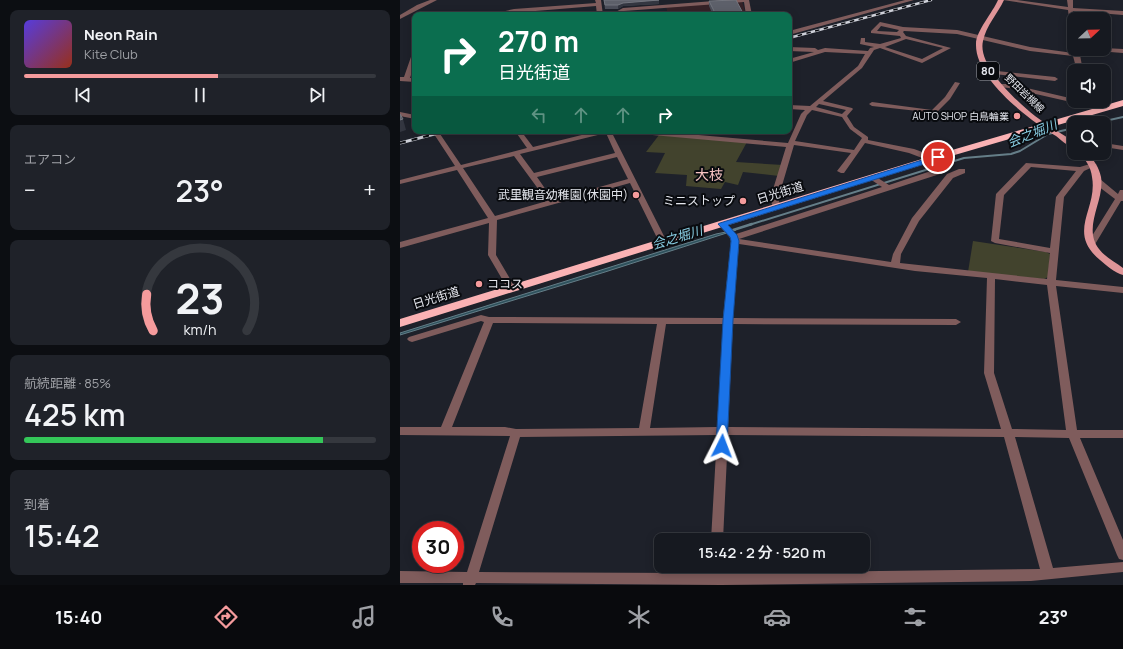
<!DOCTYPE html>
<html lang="ja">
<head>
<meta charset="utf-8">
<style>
  :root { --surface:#161920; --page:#1f2229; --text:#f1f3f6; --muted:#9ea0a5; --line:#35383e; --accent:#f59b9c }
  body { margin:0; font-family:Manrope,"Noto Sans JP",sans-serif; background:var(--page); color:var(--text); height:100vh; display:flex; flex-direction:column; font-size:15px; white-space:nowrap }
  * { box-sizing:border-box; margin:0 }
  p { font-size:13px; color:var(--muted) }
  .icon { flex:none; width:22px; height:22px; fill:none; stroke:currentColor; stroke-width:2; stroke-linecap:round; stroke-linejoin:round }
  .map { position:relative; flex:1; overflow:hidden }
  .side { display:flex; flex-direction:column; gap:10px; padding:10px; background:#0c0e12; width:400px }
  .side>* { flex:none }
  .guide { position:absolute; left:12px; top:12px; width:380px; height:122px; border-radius:8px; box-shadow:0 2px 10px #0003,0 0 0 1px var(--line); background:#0b6e4f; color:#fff; overflow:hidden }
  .needle { width:26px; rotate:68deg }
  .controls { position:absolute; left:667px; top:12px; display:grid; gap:8px }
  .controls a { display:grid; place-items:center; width:44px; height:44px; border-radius:8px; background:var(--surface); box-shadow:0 2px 10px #0003,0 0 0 1px var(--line); font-size:20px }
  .speed { position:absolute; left:12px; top:521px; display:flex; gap:8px; font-size:20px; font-weight:700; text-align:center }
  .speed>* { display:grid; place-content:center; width:52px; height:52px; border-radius:50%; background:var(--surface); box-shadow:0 2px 10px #0003,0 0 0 1px var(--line); line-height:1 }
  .speed .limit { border:6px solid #d22; background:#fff; color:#111 }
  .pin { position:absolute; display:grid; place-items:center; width:34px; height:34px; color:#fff; margin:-17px; border:2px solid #fff; border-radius:50%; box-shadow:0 1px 4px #0007 }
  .me { position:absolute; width:44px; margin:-22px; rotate:3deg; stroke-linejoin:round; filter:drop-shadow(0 0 3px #0008) }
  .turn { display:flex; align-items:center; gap:14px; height:84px; padding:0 20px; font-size:18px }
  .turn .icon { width:52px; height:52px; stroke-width:2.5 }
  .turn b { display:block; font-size:28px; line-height:34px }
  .lanes { display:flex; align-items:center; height:38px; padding:0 20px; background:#0003; justify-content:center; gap:20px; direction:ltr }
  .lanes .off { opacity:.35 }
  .big { font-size:30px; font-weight:600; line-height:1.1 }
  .side .widget { flex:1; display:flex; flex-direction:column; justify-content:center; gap:6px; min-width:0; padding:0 14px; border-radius:8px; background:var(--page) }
  .side .dial { align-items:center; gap:0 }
  .dial svg { height:104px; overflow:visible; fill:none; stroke:var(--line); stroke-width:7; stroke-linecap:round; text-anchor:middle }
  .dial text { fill:var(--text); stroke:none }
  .song { display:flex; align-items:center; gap:12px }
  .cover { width:48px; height:48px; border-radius:6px; background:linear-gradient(135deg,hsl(250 70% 55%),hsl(10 70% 35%)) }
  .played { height:4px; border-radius:2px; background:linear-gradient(90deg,var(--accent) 55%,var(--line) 55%) }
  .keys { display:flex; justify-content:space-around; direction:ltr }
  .heat { display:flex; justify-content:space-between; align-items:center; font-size:22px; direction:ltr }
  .charge { height:6px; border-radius:3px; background:linear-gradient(90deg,#34c759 85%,var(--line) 0) }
  .trip { position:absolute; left:254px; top:533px; width:216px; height:40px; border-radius:8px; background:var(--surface); box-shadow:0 2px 10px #0003,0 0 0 1px var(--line); font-weight:600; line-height:40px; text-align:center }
  .tab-bar { display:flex; height:64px; justify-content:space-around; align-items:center; background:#090a0d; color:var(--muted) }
  .tab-bar .icon { width:28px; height:28px }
  .tab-bar .current { color:var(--accent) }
  .tab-bar b { font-size:18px; color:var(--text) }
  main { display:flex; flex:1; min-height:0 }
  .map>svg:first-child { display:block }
  .education { fill:#352227 }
  .green { fill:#42432d }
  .water { fill:#2e515c; stroke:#657e88 }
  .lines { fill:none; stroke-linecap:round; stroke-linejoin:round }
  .stream-far1 { stroke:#657e88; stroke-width:2 }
  .stream { stroke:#657e88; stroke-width:2.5 }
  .minor { fill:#7f5c5c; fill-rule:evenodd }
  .major { fill:#df9598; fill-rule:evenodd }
  .highway { fill:#fab2b4; fill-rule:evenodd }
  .rail-far1-casing { stroke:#cfd1d9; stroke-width:2.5 }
  .rail-casing { stroke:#cfd1d9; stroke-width:3 }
  .rail-far1 { stroke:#090b0f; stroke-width:1.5; stroke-dasharray:4.5; stroke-linecap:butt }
  .rail { stroke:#090b0f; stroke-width:2; stroke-dasharray:6; stroke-linecap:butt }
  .wall { fill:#4c4f5a }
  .shaded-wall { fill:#333640 }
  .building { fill:#5d606a; stroke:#72757e }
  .route { fill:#1a73e8; stroke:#114b97 }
  .poi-dot { fill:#f59b9c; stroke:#090b0f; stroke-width:1.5 }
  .labels { text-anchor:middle; stroke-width:4; stroke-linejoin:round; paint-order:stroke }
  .far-street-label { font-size:10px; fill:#e4e6ed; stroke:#090b0f }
  .far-poi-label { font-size:10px; fill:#e4e6ed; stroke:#090b0f; text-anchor:end }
  .shield { fill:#090b0f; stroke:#a2a4aa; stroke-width:1 }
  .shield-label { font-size:11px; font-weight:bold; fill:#e4e6ed }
  .street-label { font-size:12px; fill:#e4e6ed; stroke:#090b0f }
  .poi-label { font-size:12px; fill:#e4e6ed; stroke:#090b0f; text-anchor:end }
  .water-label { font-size:13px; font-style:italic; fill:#88cde2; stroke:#090b0f }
  .quarter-label { font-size:14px; fill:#f5c1c1; stroke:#090b0f }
</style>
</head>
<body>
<main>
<section class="side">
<div class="widget">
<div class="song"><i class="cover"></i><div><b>Neon Rain</b><p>Kite Club</p></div></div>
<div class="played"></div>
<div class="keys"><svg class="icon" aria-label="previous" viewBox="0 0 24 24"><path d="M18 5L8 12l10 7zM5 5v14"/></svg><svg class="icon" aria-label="pause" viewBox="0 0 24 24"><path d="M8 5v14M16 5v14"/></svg><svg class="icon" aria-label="next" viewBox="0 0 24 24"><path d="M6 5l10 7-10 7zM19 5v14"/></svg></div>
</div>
<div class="widget"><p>エアコン</p>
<div class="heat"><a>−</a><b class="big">23°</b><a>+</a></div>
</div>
<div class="widget dial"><svg viewBox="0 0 100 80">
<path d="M14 69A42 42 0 1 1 86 69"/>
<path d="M14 69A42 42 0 0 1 9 41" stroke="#f59b9c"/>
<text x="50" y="56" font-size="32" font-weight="700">23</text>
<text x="50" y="72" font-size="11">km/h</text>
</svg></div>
<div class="widget"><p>航続距離 · 85%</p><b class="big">425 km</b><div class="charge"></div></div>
<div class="widget"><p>到着</p><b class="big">15:42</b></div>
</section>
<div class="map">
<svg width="723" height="585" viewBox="0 0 723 585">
  <rect width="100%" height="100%" fill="#1e212a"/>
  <!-- education -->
  <polygon class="education" points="342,1 346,15 268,15 266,6"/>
  <!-- green -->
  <g class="green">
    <polygon points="259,135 347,142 336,162 383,165 379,176 343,172 338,185 325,182 321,189 286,186 287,175 255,173 265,153 246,152"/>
    <polygon points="573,241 646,252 650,254 648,277 644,279 568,272"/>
  </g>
  <!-- water -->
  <polygon class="water" points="336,230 205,272 0,335 0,333 316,234"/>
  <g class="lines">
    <!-- stream-far1 -->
    <g class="stream-far1">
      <polyline points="696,123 723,117"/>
      <polyline points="349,225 564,158 611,154 620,151 648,134 674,128"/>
    </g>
    <!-- stream -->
    <polyline class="stream" points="330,231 352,224"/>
    <!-- minor -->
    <g class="minor">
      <polygon points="30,0 37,0 0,19 0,15 17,5"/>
      <polygon points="195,0 201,0 203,15 197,15 196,6 87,15 114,9 196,3"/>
      <polygon points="327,0 349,0 352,15 346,15 344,2 224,11 217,15 210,15 223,8"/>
      <polygon points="505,0 514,0 389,35 389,31"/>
      <path d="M 603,0 L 617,0 L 668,7 L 667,0 L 673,0 L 673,8 L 723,11 L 723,15 L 673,11 L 674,49 L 677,49 L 680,55 L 683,71 L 677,71 L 673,56 L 630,51 L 557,34 L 504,31 L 503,32 L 506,36 L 551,48 L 522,63 L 480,48 L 474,50 L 462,68 L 423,101 L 452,108 L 453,109 L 447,116 L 454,127 L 468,137 L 468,140 L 514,149 L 536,157 L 536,161 L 530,161 L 509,153 L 465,143 L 444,173 L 441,173 L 437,171 L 451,153 L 394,145 L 378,199 L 381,207 L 377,209 L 373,207 L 370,199 L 386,147 L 230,133 L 227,131 L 253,131 L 388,143 L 401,114 L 405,110 L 389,109 L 389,105 L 410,106 L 458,66 L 465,54 L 425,52 L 389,63 L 389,59 L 414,52 L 389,51 L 389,47 L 415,48 L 418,50 L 425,48 L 468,51 L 470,48 L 474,47 L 460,44 L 461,38 L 465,38 L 465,42 L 480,44 L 501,38 L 500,36 L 471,33 L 471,31 L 480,22 L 503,27 L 557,30 L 630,47 L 673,53 L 668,10 ZM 481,26 L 499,30 L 497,32 L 477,31 ZM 506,39 L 543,48 L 522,59 L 485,47 ZM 419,104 L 446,110 L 442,114 L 416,107 ZM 412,110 L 442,117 L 450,129 L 462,138 L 454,150 L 395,141 L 407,115 Z"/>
      <polygon points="704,48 723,49 723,53 697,51 694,49 704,49"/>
      <polygon points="15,52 15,63 10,78 15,78 15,82 0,81 0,77 4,77 12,54"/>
      <polygon points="588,70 655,77 658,79 655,81 586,73 585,72"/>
      <polygon points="555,82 560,83 550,99 536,113 472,106 469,104 472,102 532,110 545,97"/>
      <polygon points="601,84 609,84 674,99 674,101 688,102 699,110 696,112 684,105 609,88 599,87 599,85"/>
      <polygon points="0,112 15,115 15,119 0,116"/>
      <path d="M 32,131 L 38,131 L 61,165 L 127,148 L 115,131 L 121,131 L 133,147 L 198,131 L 211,131 L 267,242 L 263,244 L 259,242 L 230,183 L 97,220 L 96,255 L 116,289 L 115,291 L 109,291 L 88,255 L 89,223 L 0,248 L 0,242 L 88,218 L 57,170 L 0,184 L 0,180 L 55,166 ZM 206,133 L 215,153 L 134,173 L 120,154 ZM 114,156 L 147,201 L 95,216 L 63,168 ZM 217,157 L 228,179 L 153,200 L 137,177 Z"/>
      <polygon points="665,137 674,138 674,142 663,140 663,138"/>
      <polygon points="704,143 723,146 723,150 704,147"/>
      <path d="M 626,163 L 680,167 L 693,163 L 697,165 L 684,171 L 664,197 L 656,280 L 723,287 L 723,293 L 656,286 L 677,430 L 723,430 L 723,438 L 680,438 L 723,540 L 723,560 L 719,559 L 717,555 L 669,438 L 615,437 L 653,568 L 723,562 L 723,572 L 631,581 L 321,585 L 76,583 L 75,585 L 63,585 L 63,583 L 0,583 L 0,571 L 67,572 L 110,436 L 0,435 L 0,427 L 41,427 L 84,322 L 81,321 L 12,342 L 9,341 L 7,339 L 9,337 L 81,315 L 89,317 L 323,318 L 331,241 L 330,238 L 318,224 L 319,222 L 325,222 L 336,234 L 482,187 L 470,179 L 470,175 L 473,175 L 489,185 L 537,169 L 543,169 L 544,171 L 543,173 L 339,239 L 491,262 L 493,254 L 512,218 L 547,174 L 559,169 L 565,169 L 565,173 L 553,178 L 519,221 L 501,254 L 500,263 L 647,279 L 650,253 L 595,243 L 591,241 L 596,194 ZM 631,167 L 676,171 L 656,197 L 650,248 L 599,239 L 604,195 ZM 339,244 L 515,271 L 587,278 L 584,373 L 601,429 L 328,427 L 333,324 L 556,325 L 561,322 L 556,319 L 333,318 ZM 595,279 L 647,285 L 666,430 L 612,429 L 594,373 ZM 93,323 L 257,324 L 239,428 L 116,429 L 105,427 L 52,427 ZM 266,324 L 323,324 L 317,427 L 250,428 ZM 317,435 L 311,540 L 323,540 L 328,435 L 604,437 L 640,569 L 322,573 L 322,566 L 310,566 L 309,573 L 297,573 L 297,566 L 285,566 L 285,573 L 79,572 L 120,437 Z"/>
      <polygon points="694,179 700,179 718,194 720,190 723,190 723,201 721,201 694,246 691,247 687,244 715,199 694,183"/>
      <polygon points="293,533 297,534 299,540 287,540 289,534"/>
    </g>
    <!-- major -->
    <g class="major">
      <path d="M 598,0 L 604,0 C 598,13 586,26 583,41 C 577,66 618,102 635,116 C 648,126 661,133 674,142 L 674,147 C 667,146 661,140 656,136 C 629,120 575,79 576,44 C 576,31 593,12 598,0 Z"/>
      <path d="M 680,153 L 688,153 C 694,161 699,167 701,177 C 705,201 682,227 699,249 C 705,257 715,262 723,268 L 723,275 C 715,273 706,265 700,260 C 666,232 698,209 692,177 C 691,167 686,161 680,153 Z"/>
    </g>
    <!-- highway -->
    <polygon class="highway" points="723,100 723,106 541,159 0,327 0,319 535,155"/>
    <defs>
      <polyline id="rail-far1" points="389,38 531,0"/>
      <polyline id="rail" points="0,143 46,131"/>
    </defs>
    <!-- rail-far1 casing -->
    <use href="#rail-far1" class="rail-far1-casing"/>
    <!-- rail casing -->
    <use href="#rail" class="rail-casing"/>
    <!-- rail-far1 -->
    <use href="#rail-far1" class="rail-far1"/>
    <!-- rail -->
    <use href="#rail" class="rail"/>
  </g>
  <!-- wall -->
  <g class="wall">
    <polygon points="204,0 259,0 259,4 223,6 218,9 205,9"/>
    <polygon points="309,1 344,15 313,15 309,6"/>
  </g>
  <!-- shaded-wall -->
  <g class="shaded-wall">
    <polygon points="259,0 259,4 223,6 218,9 218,5 223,3"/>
    <polygon points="3,119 6,130 0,132 0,120"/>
  </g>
  <!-- building -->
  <g class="building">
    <polygon points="204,0 259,0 223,3 218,5 205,5"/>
    <polygon points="336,0 344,15 316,15 309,1"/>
    <polygon points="0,114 3,119 0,120"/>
  </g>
  <!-- route -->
  <polygon class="route" points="538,155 542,157 541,159 328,225 337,235 339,241 333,320 327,446 322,451 318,449 316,446 323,320 331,241 330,237 318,224 320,223"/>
  <!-- markers -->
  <g class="poi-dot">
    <circle cx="617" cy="116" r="4"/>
    <circle cx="236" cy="195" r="4"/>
    <circle cx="343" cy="201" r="4"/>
    <circle cx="79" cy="284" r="4"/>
  </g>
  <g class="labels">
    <!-- far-street labels -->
    <g class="far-street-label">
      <text transform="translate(625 93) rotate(44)" y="4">野田岩槻線</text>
    </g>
    <!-- far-poi labels -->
    <g class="far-poi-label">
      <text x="609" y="120">AUTO SHOP 白鳥輪業</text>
    </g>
    <!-- shield labels -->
    <rect class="shield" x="577" y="62" width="22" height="18" rx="3"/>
    <g class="shield-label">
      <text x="588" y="75">80</text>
    </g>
    <!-- street labels -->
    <g class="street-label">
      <text transform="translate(380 193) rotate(-17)" y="4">日光街道</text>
      <text transform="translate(36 298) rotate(-17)" y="4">日光街道</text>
    </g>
    <!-- poi labels -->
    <g class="poi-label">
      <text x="228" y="199">武里観音幼稚園(休園中)</text>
      <text x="335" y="205">ミニストップ</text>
      <text x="87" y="288" text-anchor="start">ココス</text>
    </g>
    <!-- water labels -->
    <g class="water-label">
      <text transform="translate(632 133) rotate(-22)" y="5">会之堀川</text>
      <text transform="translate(277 237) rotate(-17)" y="5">会之堀川</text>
    </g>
    <!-- quarter labels -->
    <g class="quarter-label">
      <text x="309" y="180">大枝</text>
    </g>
  </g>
</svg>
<div class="controls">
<a><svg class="needle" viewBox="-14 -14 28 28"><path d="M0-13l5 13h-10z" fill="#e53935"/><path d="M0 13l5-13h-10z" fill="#9ea0a5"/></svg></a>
<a><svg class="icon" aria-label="sound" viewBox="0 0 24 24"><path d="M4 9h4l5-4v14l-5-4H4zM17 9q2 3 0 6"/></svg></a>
<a><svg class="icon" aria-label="search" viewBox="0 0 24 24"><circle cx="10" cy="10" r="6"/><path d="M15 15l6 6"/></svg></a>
</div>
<div class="speed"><div class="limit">30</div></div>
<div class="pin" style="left:538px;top:157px;background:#d93025"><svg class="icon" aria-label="arrive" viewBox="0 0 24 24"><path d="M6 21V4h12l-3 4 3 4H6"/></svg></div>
<svg class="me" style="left:322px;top:446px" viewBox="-20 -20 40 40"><path d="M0-17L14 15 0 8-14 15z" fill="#1a73e8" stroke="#fff" stroke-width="4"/></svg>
<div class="trip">15:42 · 2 分 · 520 m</div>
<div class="guide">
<div class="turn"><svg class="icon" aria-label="right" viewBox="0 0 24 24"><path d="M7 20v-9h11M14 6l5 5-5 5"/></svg><div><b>270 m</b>日光街道</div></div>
<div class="lanes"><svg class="icon off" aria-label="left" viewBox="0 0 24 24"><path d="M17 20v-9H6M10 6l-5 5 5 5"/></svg><svg class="icon off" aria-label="ahead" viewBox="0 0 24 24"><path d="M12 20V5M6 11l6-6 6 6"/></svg><svg class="icon off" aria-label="ahead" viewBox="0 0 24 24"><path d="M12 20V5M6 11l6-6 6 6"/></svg><svg class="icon" aria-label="right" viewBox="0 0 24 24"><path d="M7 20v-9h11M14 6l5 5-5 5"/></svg></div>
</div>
</div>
</main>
<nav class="tab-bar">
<b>15:40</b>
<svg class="icon current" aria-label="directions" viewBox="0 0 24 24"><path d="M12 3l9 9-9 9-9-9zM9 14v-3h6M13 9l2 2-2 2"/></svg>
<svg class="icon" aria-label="music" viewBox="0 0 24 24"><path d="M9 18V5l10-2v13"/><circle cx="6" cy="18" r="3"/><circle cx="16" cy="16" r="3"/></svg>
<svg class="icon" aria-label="phone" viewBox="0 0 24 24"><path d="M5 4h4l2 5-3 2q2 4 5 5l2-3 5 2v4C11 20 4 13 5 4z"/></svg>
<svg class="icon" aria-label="climate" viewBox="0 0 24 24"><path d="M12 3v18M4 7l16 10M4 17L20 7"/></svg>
<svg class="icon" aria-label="car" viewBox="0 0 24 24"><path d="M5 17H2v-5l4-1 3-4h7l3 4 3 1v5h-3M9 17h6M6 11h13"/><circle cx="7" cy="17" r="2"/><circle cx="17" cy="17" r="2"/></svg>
<svg class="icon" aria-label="filters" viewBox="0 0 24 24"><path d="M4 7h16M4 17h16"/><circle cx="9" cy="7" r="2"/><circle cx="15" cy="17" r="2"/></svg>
<b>23°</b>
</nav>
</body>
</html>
